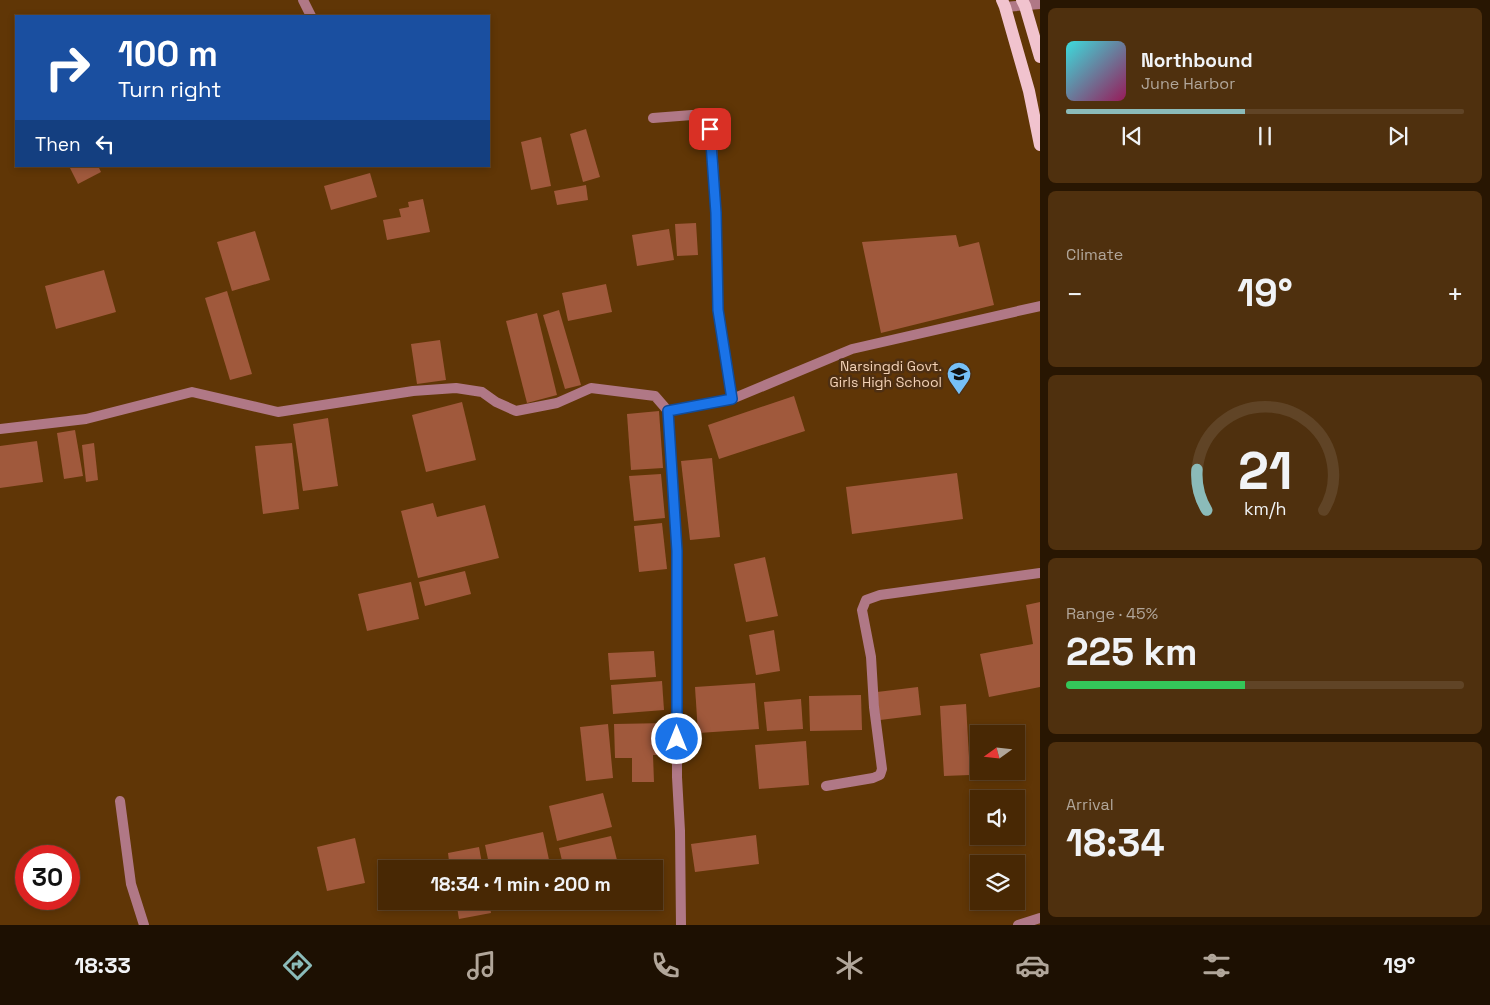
<!DOCTYPE html>
<html lang="en">
<head>
<meta charset="utf-8">
<style>
  :root { --surface:#482804; --page:#4f300e; --text:#f1f3f6; --muted:#b1a69a; --line:#604426; --accent:#8bbbb9 }
  body { margin:0; font-family:"Space Grotesk",sans-serif; background:var(--page); color:var(--text); height:100vh; display:flex; flex-direction:column; font-size:19px; white-space:nowrap }
  * { box-sizing:border-box; margin:0 }
  p { font-size:16px; color:var(--muted) }
  .icon { flex:none; width:28px; height:28px; fill:none; stroke:currentColor; stroke-width:2; stroke-linecap:round; stroke-linejoin:round }
  .map { position:relative; flex:1; overflow:hidden }
  .side { display:flex; flex-direction:column; gap:8px; padding:8px; background:#281602; width:450px }
  .side>* { flex:none }
  .hud { position:absolute; left:15px; top:15px; width:475px; height:152px; border-radius:0px; box-shadow:0 2px 8px #0003,0 0 0 1px var(--line); background:#1a4fa0; color:#fff; overflow:hidden }
  .needle { width:32px; rotate:255deg }
  .fabs { position:absolute; left:970px; top:725px; display:grid; gap:10px }
  .fabs a { display:grid; place-items:center; width:55px; height:55px; border-radius:0px; background:var(--surface); box-shadow:0 2px 8px #0003,0 0 0 1px var(--line); font-size:25px }
  .speed { position:absolute; left:15px; top:845px; display:flex; gap:10px; font-size:25px; font-weight:700; text-align:center }
  .speed>* { display:grid; place-content:center; width:65px; height:65px; border-radius:50%; background:var(--surface); box-shadow:0 2px 8px #0003,0 0 0 1px var(--line); line-height:1 }
  .speed .limit { border:8px solid #d22; background:#fff; color:#111 }
  .pin { position:absolute; display:grid; place-items:center; width:42px; height:42px; color:#fff; margin:-21px; border-radius:10px; box-shadow:0 2px 8px #0006 }
  .me { position:absolute; width:55px; margin:-28px; rotate:0deg; stroke-linejoin:round; filter:drop-shadow(0 0 4px #0008) }
  .turn { display:flex; align-items:center; gap:18px; height:105px; padding:0 20px; font-size:22px }
  .turn .icon { width:65px; height:65px; stroke-width:2.5 }
  .turn b { display:block; font-size:35px; line-height:42px }
  .then { display:flex; align-items:center; height:48px; padding:0 20px; background:#0003; gap:10px; font-size:19px }
  .big { font-size:38px; font-weight:700; line-height:1.1 }
  .side .widget { flex:1; display:flex; flex-direction:column; justify-content:center; gap:8px; min-width:0; padding:0 18px; border-radius:8px; background:var(--page) }
  .side .dial { align-items:center; gap:0 }
  .dial svg { height:130px; overflow:visible; fill:none; stroke:var(--line); stroke-width:7; stroke-linecap:round; text-anchor:middle }
  .dial text { fill:var(--text); stroke:none }
  .song { display:flex; align-items:center; gap:15px }
  .cover { width:60px; height:60px; border-radius:8px; background:linear-gradient(135deg,hsl(180 70% 55%),hsl(330 70% 35%)) }
  .played { height:5px; border-radius:2px; background:linear-gradient(90deg,var(--accent) 45%,var(--line) 45%) }
  .keys { display:flex; justify-content:space-around; direction:ltr }
  .heat { display:flex; justify-content:space-between; align-items:center; font-size:28px; direction:ltr }
  .charge { height:8px; border-radius:4px; background:linear-gradient(90deg,#34c759 45%,var(--line) 0) }
  .trip { position:absolute; left:378px; top:860px; width:285px; height:50px; border-radius:0px; background:var(--surface); box-shadow:0 2px 8px #0003,0 0 0 1px var(--line); font-weight:700; line-height:50px; text-align:center }
  .tab-bar { display:flex; height:80px; justify-content:space-around; align-items:center; background:#1d1002; color:var(--muted) }
  .tab-bar .icon { width:35px; height:35px }
  .tab-bar .on { color:var(--accent) }
  .tab-bar b { font-size:22px; color:var(--text) }
  main { display:flex; flex:1; min-height:0 }
  .map>svg:first-child { display:block }
  .building { fill:#a0593c }
  .lines { fill:none; stroke-linecap:round; stroke-linejoin:round }
  .minor { stroke:#b07886; stroke-width:10 }
  .primary { stroke:#f1c3ce; stroke-width:12 }
  .route-casing { stroke:#114b97; stroke-width:12 }
  .route { stroke:#1a73e8; stroke-width:9 }
  .labels { text-anchor:middle; stroke-width:5; stroke-linejoin:round; paint-order:stroke }
  .poi-label { font-size:14px; fill:#f3d2b7; stroke:#4e2f12; text-anchor:end }
</style>
</head>
<body>
<main>
<div class="map">
<svg width="1040" height="925" viewBox="0 0 1040 925">
  <rect width="100%" height="100%" fill="#603606"/>
  <!-- building -->
  <g class="building">
    <polygon points="586,129 600,177 583,182 570,134"/>
    <polygon points="541,137 551,186 531,190 521,142"/>
    <polygon points="69,166 98,166 101,172 78,184"/>
    <polygon points="370,173 377,197 331,210 324,186"/>
    <polygon points="586,185 588,200 557,205 554,191"/>
    <polygon points="423,199 430,232 387,240 383,220 401,217 399,209 409,207 408,202"/>
    <polygon points="696,223 698,255 677,256 675,224"/>
    <polygon points="669,229 674,260 637,266 632,235"/>
    <polygon points="255,231 270,280 232,291 217,242"/>
    <polygon points="956,235 959,247 979,242 994,305 881,333 862,242"/>
    <polygon points="104,270 116,312 56,329 45,286"/>
    <polygon points="606,284 612,312 568,321 562,293"/>
    <polygon points="227,291 252,374 230,380 205,298"/>
    <polygon points="559,310 581,385 565,389 543,315"/>
    <polygon points="537,313 557,395 527,403 506,321"/>
    <polygon points="440,340 446,380 417,384 411,344"/>
    <polygon points="794,396 805,431 719,459 708,425"/>
    <polygon points="462,402 476,460 426,472 412,415"/>
    <polygon points="659,411 663,468 631,470 627,414"/>
    <polygon points="328,418 338,486 303,491 293,424"/>
    <polygon points="75,430 83,476 64,479 57,433"/>
    <polygon points="37,441 43,482 0,488 0,446"/>
    <polygon points="94,443 98,480 86,482 82,445"/>
    <polygon points="292,443 299,509 263,514 255,446"/>
    <polygon points="712,458 720,537 690,540 681,461"/>
    <polygon points="957,473 963,519 852,534 846,487"/>
    <polygon points="661,474 665,518 634,521 629,476"/>
    <polygon points="433,503 437,517 485,505 499,558 418,578 401,511"/>
    <polygon points="662,523 667,569 639,572 634,526"/>
    <polygon points="765,557 778,616 746,622 734,564"/>
    <polygon points="465,571 471,594 425,606 419,582"/>
    <polygon points="411,582 419,619 367,631 358,594"/>
    <polygon points="1040,602 1040,687 989,697 980,654 1033,644 1026,605"/>
    <polygon points="774,630 780,671 756,675 749,635"/>
    <polygon points="654,651 656,677 610,680 608,653"/>
    <polygon points="662,681 664,710 613,714 611,685"/>
    <polygon points="755,683 759,729 698,733 695,687"/>
    <polygon points="918,687 921,715 880,720 877,692"/>
    <polygon points="861,695 862,730 810,731 809,696"/>
    <polygon points="801,699 803,729 767,731 764,702"/>
    <polygon points="966,704 970,775 944,776 940,706"/>
    <polygon points="668,723 668,755 653,755 654,782 632,782 632,758 615,758 614,724"/>
    <polygon points="608,724 613,778 586,781 580,727"/>
    <polygon points="806,741 809,785 759,789 755,745"/>
    <polygon points="603,793 612,827 557,841 549,806"/>
    <polygon points="543,832 551,869 490,869 485,845"/>
    <polygon points="756,835 759,864 695,872 691,844"/>
    <polygon points="611,836 619,868 564,869 559,848"/>
    <polygon points="355,838 365,883 327,891 317,847"/>
    <polygon points="479,847 483,869 450,869 448,853"/>
    <polygon points="456,901 489,901 491,913 459,919"/>
  </g>
  <g class="lines">
    <!-- minor -->
    <g class="minor">
      <polyline points="303,0 311,16"/>
      <polyline points="1005,7 1040,4"/>
      <polyline points="653,118 692,115 704,118 711,129 716,213 718,310 732,399"/>
      <polyline points="668,411 732,399 852,349 1040,306"/>
      <polyline points="0,429 86,419 192,392 278,412 413,391 456,388 482,392 496,402 516,411 557,403 591,388 655,396 668,411 677,551 677,777 680,831 681,925"/>
      <polyline points="826,786 873,778 880,775 882,769 874,707 871,657 862,610 866,600 880,595 1040,573"/>
      <polyline points="120,801 131,884 144,925"/>
      <polyline points="1018,925 1040,918"/>
    </g>
    <!-- primary -->
    <g class="primary">
      <polyline points="1002,0 1005,7 1029,91 1040,145"/>
      <polyline points="1022,0 1025,6 1040,57"/>
    </g>
  </g>
  <g class="lines">
    <defs>
      <polyline id="route" points="677,739 677,551 668,411 732,399 718,310 716,213 710,129"/>
    </defs>
    <!-- route casing -->
    <use href="#route" class="route-casing"/>
    <!-- route -->
    <use href="#route" class="route"/>
  </g>
  <!-- icons -->
  <defs>
    <symbol id="school-pin" viewBox="-11 -11 22 30"><path d="M0 17L-7.5 6A9.5 9.5 0 1 1 7.5 6Z" fill="#76c0f7" stroke="#4e2f12"/><path d="M0-5L7-2L0 1L-7-2ZM-4 1L0 2.5L4 1V4Q0 6-4 4Z" fill="#111"/></symbol>
  </defs>
  <g fill-rule="evenodd">
    <use href="#school-pin" x="945" y="360" width="28" height="38"/>
  </g>
  <g class="labels">
    <!-- poi labels -->
    <g class="poi-label">
      <text x="942" y="371">Narsingdi Govt.<tspan x="942" dy="16">Girls High School</tspan></text>
    </g>
  </g>
</svg>
<div class="fabs">
<a><svg class="needle" viewBox="-14 -14 28 28"><path d="M0-13l5 13h-10z" fill="#e53935"/><path d="M0 13l5-13h-10z" fill="#b1a69a"/></svg></a>
<a><svg class="icon" aria-label="sound" viewBox="0 0 24 24"><path d="M4 9h4l5-4v14l-5-4H4zM17 9q2 3 0 6"/></svg></a>
<a><svg class="icon" aria-label="layers" viewBox="0 0 24 24"><path d="M12 4l9 5-9 5-9-5zM3 14l9 5 9-5"/></svg></a>
</div>
<div class="speed"><div class="limit">30</div></div>
<div class="pin" style="left:710px;top:129px;background:#d93025"><svg class="icon" aria-label="arrive" viewBox="0 0 24 24"><path d="M6 21V4h12l-3 4 3 4H6"/></svg></div>
<svg class="me" style="left:677px;top:739px" viewBox="-20 -20 40 40"><circle r="17" fill="#1a73e8" stroke="#fff" stroke-width="3"/><path d="M0-11L8 9 0 5-8 9z" fill="#fff"/></svg>
<div class="trip">18:34 · 1 min · 200 m</div>
<div class="hud">
<div class="turn"><svg class="icon" aria-label="right" viewBox="0 0 24 24"><path d="M7 20v-9h11M14 6l5 5-5 5"/></svg><div><b>100 m</b>Turn right</div></div>
<div class="then">Then<svg class="icon" aria-label="left" viewBox="0 0 24 24"><path d="M17 20v-9H6M10 6l-5 5 5 5"/></svg></div>
</div>
</div>
<section class="side">
<div class="widget">
<div class="song"><i class="cover"></i><div><b>Northbound</b><p>June Harbor</p></div></div>
<div class="played"></div>
<div class="keys"><svg class="icon" aria-label="previous" viewBox="0 0 24 24"><path d="M18 5L8 12l10 7zM5 5v14"/></svg><svg class="icon" aria-label="pause" viewBox="0 0 24 24"><path d="M8 5v14M16 5v14"/></svg><svg class="icon" aria-label="next" viewBox="0 0 24 24"><path d="M6 5l10 7-10 7zM19 5v14"/></svg></div>
</div>
<div class="widget"><p>Climate</p>
<div class="heat"><a>−</a><b class="big">19°</b><a>+</a></div>
</div>
<div class="widget dial"><svg viewBox="0 0 100 80">
<path d="M14 69A42 42 0 1 1 86 69"/>
<path d="M14 69A42 42 0 0 1 8 44" stroke="#8bbbb9"/>
<text x="50" y="56" font-size="32" font-weight="700">21</text>
<text x="50" y="72" font-size="11">km/h</text>
</svg></div>
<div class="widget"><p>Range · 45%</p><b class="big">225 km</b><div class="charge"></div></div>
<div class="widget"><p>Arrival</p><b class="big">18:34</b></div>
</section>
</main>
<nav class="tab-bar">
<b>18:33</b>
<svg class="icon on" aria-label="directions" viewBox="0 0 24 24"><path d="M12 3l9 9-9 9-9-9zM9 14v-3h6M13 9l2 2-2 2"/></svg>
<svg class="icon" aria-label="music" viewBox="0 0 24 24"><path d="M9 18V5l10-2v13"/><circle cx="6" cy="18" r="3"/><circle cx="16" cy="16" r="3"/></svg>
<svg class="icon" aria-label="phone" viewBox="0 0 24 24"><path d="M5 4h4l2 5-3 2q2 4 5 5l2-3 5 2v4C11 20 4 13 5 4z"/></svg>
<svg class="icon" aria-label="climate" viewBox="0 0 24 24"><path d="M12 3v18M4 7l16 10M4 17L20 7"/></svg>
<svg class="icon" aria-label="car" viewBox="0 0 24 24"><path d="M5 17H2v-5l4-1 3-4h7l3 4 3 1v5h-3M9 17h6M6 11h13"/><circle cx="7" cy="17" r="2"/><circle cx="17" cy="17" r="2"/></svg>
<svg class="icon" aria-label="filters" viewBox="0 0 24 24"><path d="M4 7h16M4 17h16"/><circle cx="9" cy="7" r="2"/><circle cx="15" cy="17" r="2"/></svg>
<b>19°</b>
</nav>
</body>
</html>
